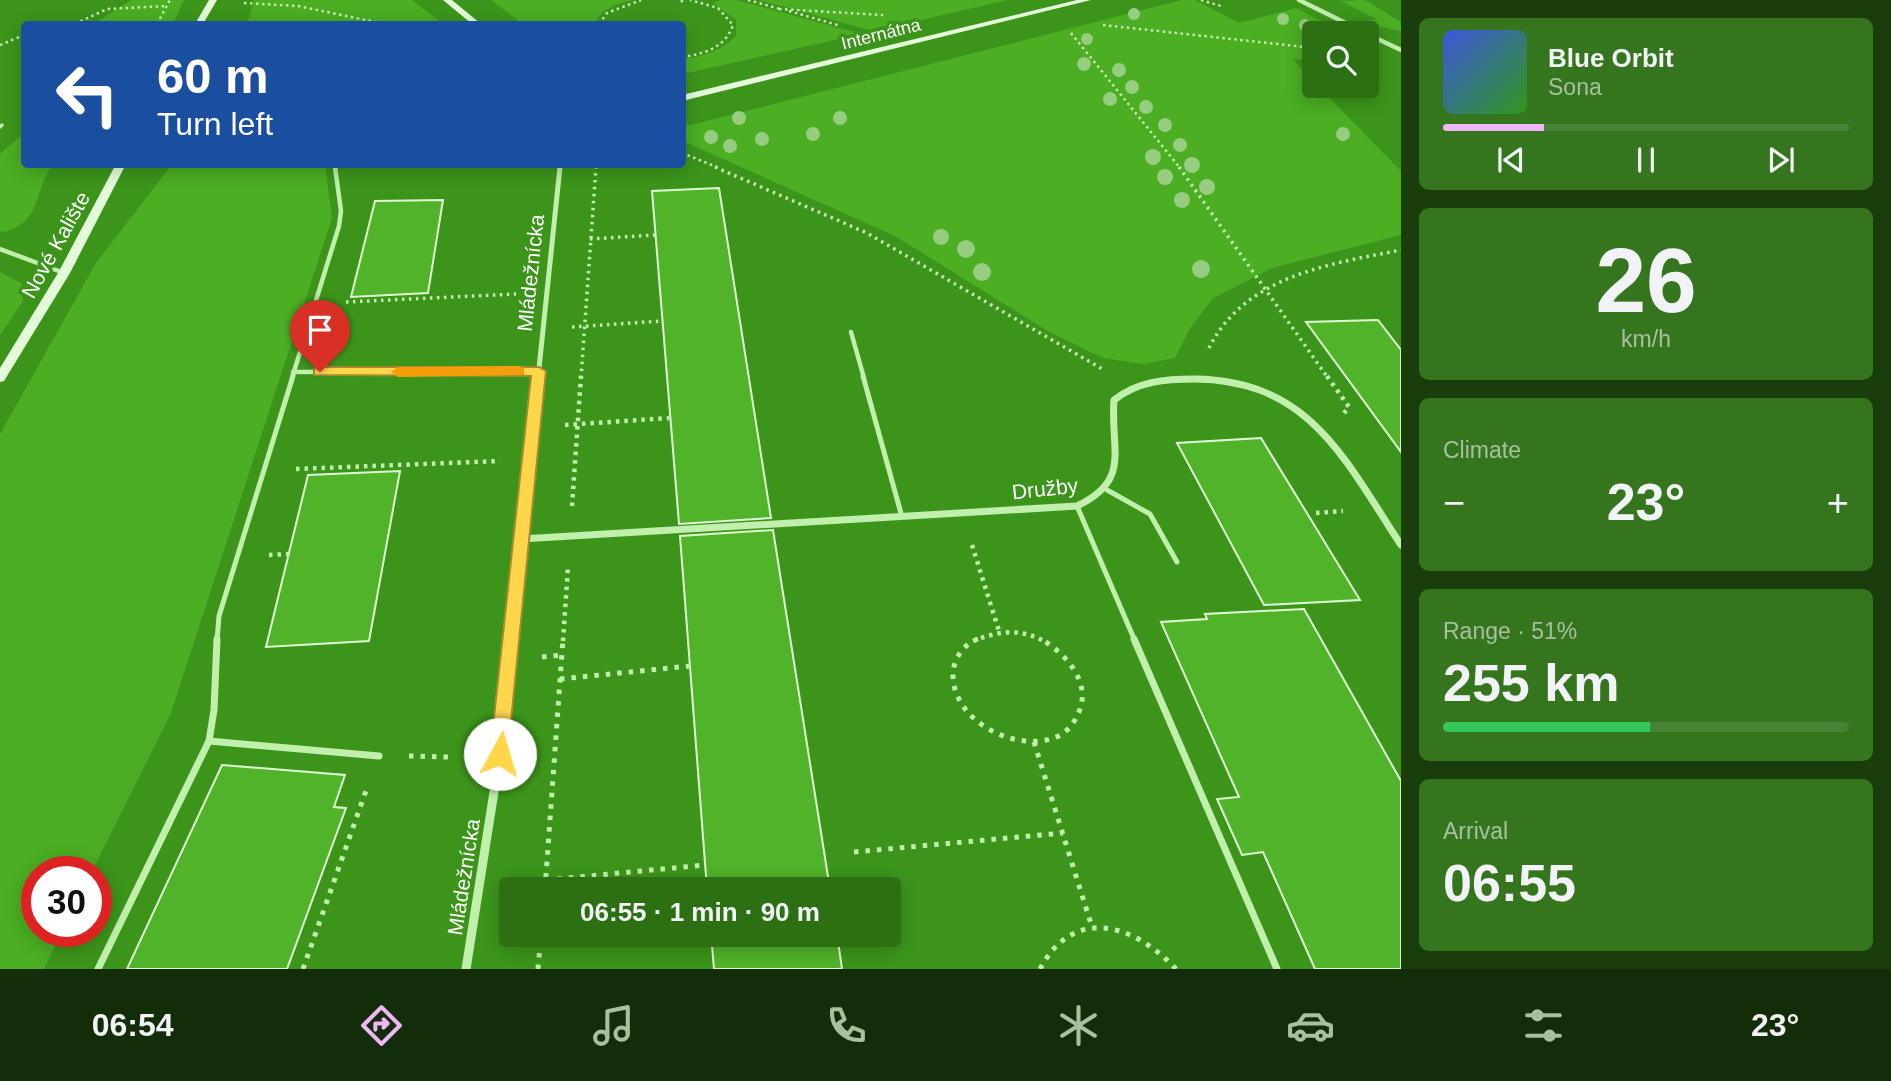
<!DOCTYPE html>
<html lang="en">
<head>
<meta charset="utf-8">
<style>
  :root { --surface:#2d7014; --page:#35751d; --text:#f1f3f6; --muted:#a7c1a0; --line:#488234; --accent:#efb6fa }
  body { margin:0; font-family:Arial,sans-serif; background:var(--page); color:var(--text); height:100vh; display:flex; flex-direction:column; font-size:26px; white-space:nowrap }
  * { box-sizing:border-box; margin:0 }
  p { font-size:23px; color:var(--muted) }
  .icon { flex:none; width:38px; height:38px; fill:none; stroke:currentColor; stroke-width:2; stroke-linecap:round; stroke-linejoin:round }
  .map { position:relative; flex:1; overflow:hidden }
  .panel { display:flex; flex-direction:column; gap:18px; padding:18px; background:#193e0b; width:490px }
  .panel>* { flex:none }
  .banner { position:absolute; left:21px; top:21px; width:665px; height:147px; border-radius:7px; box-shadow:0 4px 18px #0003; background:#1a4fa0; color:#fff; overflow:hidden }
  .fabs { position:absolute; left:1302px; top:21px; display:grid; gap:14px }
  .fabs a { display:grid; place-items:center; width:77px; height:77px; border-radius:7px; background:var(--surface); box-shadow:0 4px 18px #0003; font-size:35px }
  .speed { position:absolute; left:21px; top:856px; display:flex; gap:14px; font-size:35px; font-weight:700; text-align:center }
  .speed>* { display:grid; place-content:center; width:91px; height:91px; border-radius:50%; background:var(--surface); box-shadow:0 4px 18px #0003; line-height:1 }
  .speed .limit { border:10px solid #d22; background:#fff; color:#111 }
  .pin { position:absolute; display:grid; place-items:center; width:60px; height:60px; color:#fff; margin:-72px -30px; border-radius:50% 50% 50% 0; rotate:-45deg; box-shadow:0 0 7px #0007 }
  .pin .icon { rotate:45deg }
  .me { position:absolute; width:77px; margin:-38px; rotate:6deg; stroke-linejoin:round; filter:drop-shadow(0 0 5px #0008) }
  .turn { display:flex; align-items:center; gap:24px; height:147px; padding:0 21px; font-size:32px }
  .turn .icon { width:91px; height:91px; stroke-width:2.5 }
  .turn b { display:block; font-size:49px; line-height:60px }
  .big { font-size:52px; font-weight:600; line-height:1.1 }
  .panel .card { flex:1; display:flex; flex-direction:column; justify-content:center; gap:10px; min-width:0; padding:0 24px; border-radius:10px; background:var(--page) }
  .panel .dial { align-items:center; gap:0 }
  .dial b { font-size:91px; line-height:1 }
  .song { display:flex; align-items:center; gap:21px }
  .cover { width:84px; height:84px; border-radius:10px; background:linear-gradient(135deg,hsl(230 70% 55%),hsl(110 70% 35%)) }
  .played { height:7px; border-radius:4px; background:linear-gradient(90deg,var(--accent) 25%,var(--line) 25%) }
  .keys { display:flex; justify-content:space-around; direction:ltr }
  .heat { display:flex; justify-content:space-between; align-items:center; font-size:38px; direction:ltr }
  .charge { height:10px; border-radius:5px; background:linear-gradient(90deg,#34c759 51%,var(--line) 0) }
  .trip { position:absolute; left:499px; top:877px; width:402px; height:70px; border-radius:7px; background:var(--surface); box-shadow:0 4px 18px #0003; font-weight:600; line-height:70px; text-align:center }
  .menu { display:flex; height:112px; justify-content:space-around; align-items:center; background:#122d08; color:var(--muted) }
  .menu .icon { width:49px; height:49px }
  .menu .selected { color:var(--accent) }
  .menu b { font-size:32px; color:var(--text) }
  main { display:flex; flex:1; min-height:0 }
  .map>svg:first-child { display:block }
  .green { fill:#4bae23 }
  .building { fill:#50b329; stroke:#dffbd3; stroke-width:2 }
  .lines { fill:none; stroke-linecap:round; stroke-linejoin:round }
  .path-far3 { stroke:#c0f0ac; stroke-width:2.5; stroke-dasharray:2.5 3.5; stroke-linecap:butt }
  .path-far2 { stroke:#c0f0ac; stroke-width:3.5; stroke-dasharray:2.5 4.5; stroke-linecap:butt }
  .path-far1 { stroke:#c0f0ac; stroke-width:4.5; stroke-dasharray:3.5 5; stroke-linecap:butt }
  .path { stroke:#c0f0ac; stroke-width:5; stroke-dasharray:4.5 7; stroke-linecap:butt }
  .lane-far3 { stroke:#c0f0ac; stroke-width:3.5 }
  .lane-far2 { stroke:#c0f0ac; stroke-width:4.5 }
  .lane-far1 { stroke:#c0f0ac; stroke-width:5 }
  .lane { stroke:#c0f0ac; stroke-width:7 }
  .street-far3 { stroke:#c0f0ac; stroke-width:4.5 }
  .street-far2 { stroke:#c0f0ac; stroke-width:5 }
  .street-far1 { stroke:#c0f0ac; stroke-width:7 }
  .street { stroke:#c0f0ac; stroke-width:9 }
  .secondary { fill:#e3fbda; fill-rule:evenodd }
  .tree { fill:#96cd80 }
  .route { fill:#ffd54a; stroke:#a68a30; stroke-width:2 }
  .slow { fill:#f59e0b }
  .labels { text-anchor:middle; stroke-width:7; stroke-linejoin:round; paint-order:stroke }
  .far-street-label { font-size:18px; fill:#fff; stroke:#3c951a }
  .street-label { font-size:21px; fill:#fff; stroke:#3c951a }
</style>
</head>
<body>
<main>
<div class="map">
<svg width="1401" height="969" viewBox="0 0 1401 969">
  <rect width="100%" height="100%" fill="#3c951a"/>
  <!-- green -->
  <g class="green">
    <polygon points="131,0 184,0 173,24 94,24"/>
    <polygon points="254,0 412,0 443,24 247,24"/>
    <path d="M 491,0 L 633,0 C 616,3 602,9 594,24 L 523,24 Z"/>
    <path d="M 721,0 L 736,0 L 861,34 L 683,74 L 683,59 C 704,56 720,52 736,36 L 736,20 L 713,3 Z"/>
    <polygon points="759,0 1008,0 873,31"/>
    <polygon points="1182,0 1195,0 1239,23 1296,8 1344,33 1314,33 1314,58 1293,60 1314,82 1314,86 1318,86 1401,171 1401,235 1272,268 1213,298 1191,327 1175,358 1143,364 1103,358 1051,333 895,236 683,141 683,127"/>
    <polygon points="1365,0 1401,22 1401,31 1360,23 1376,19 1341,1"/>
    <path d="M 24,133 L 24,164 L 52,165 C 33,193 42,223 3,232 L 0,231 L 0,154 Z"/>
    <polygon points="172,164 325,165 332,218 171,713 92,871 37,872 37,931 62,931 44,969 0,969 0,434 96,263"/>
    <polygon points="0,272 22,284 23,301 0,335"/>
  </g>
  <!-- building -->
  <g class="building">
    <polygon points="719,188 771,518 679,524 652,191"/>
    <polygon points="443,200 428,293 351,297 375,201"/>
    <polygon points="1378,320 1401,350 1401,452 1306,322"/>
    <polygon points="1261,438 1313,523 1360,600 1264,605 1177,443"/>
    <polygon points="400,471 369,641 266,647 308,475"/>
    <polygon points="773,530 830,889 707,889 680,536"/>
    <polygon points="1304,609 1401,781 1401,969 1315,969 1263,852 1242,855 1217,799 1239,797 1161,622 1207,619 1205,614"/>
    <polygon points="222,765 345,775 334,807 346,808 287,969 127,969"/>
    <polygon points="711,934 837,934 842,969 714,969"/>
  </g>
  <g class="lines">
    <!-- path-far3 -->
    <g class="path-far3">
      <polyline points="748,0 780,9"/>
      <polyline points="1201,0 1221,6"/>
      <polyline points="681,2 683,0"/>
      <polyline points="244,3 298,6 385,24"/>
      <polyline points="779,9 883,15"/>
      <polyline points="789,11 841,26"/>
      <polyline points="75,24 107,9 167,6"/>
      <polyline points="157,24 170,0"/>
      <polyline points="599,24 607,13 641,0"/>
      <polyline points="1103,25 1314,48"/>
      <polyline points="1071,33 1180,168"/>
      <polyline points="0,45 24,35"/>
      <path d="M 682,57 C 704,54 725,48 733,25 L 718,8 L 690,0"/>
      <polyline points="682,153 719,168"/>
      <polyline points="596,168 596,164"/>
    </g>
    <!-- path-far2 -->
    <g class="path-far2">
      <polyline points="715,167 867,233 1104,370"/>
      <polyline points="1179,167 1328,378"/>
      <polyline points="590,239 655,235"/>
      <polyline points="346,302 516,294"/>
      <polyline points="572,327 662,321"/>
      <path d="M 1209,348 C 1245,276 1329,264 1401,250"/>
      <polyline points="581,378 596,167"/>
    </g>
    <!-- path-far1 -->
    <g class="path-far1">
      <polyline points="1327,376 1349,407 1344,413"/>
      <polyline points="565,425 669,418"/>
      <polyline points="296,469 500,461"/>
      <polyline points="572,506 581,376"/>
      <polyline points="1316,513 1343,511"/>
      <polyline points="972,545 999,631"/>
      <polyline points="269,555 289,554"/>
      <polyline points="563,641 568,567"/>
      <path d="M 973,641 C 998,631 1019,628 1044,641"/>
    </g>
    <!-- path -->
    <g class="path">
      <path d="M 978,639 C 963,644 952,661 953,677 C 955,723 1017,753 1056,737 C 1066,734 1074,723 1078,714 C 1093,683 1066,654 1041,639"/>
      <polyline points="542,657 562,655"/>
      <polyline points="560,679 690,666"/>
      <polyline points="1034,742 1092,927"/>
      <polyline points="409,756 448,757"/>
      <polyline points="854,852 1063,833"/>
      <polyline points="546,880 705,865"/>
      <polyline points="545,889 563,639"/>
      <polyline points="303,969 368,785"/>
      <polyline points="538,969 541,934"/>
      <path d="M 1040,969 C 1074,905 1134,924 1176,969"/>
    </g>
    <!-- lane-far3 -->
    <g class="lane-far3">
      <polyline points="0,127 2,125"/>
      <polyline points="335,164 336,168"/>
    </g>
    <!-- lane-far2 -->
    <g class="lane-far2">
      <polyline points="0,249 64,273"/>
      <polyline points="851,332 864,378"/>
      <polyline points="293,372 539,371"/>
      <polyline points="292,378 339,226 341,211 335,167"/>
    </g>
    <!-- lane-far1 -->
    <g class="lane-far1">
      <polyline points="863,376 902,517"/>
      <polyline points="1107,490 1150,514 1177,562"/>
      <polyline points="1077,506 1135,641"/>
      <polyline points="217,641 219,616 293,376"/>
    </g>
    <!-- lane -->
    <g class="lane">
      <polyline points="1134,639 1277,969"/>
      <polyline points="209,741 379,756"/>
      <polyline points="98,969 209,741 214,710 217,639"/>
    </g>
    <!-- street-far3 -->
    <g class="street-far3">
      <polyline points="1299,0 1366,33"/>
      <polyline points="1367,34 1401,50"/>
      <polyline points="560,168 560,164"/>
    </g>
    <!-- street-far2 -->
    <polyline class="street-far2" points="538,378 560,167"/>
    <!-- street-far1 -->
    <g class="street-far1">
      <path d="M 521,539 L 1077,506 C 1132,480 1110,450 1114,400 C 1138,381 1166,379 1195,379 C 1310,380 1345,460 1401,545"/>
      <polyline points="512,641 538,376"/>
    </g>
    <!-- street -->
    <polyline class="street" points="466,969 500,754 512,639"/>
    <!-- secondary -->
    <g class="secondary">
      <polygon points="209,0 217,0 203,24 195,24"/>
      <polygon points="443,0 452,0 481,24 472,24"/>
      <polygon points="1077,0 1091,0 682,101 682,95"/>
      <polygon points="116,164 126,164 70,273 4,381 0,382 0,368 58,273"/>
    </g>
  </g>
  <!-- trees -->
  <g class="tree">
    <circle cx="1134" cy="14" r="6"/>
    <circle cx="1283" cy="19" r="6"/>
    <circle cx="1305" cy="25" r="6"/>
    <circle cx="1087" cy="39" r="6"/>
    <circle cx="1084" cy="64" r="7"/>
    <circle cx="1119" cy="70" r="7"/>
    <circle cx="1132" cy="87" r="7"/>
    <circle cx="1110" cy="99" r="7"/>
    <circle cx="1146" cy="107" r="7"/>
    <circle cx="739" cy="118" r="7"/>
    <circle cx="840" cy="118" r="7"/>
    <circle cx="1165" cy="125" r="7"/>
    <circle cx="813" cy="134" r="7"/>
    <circle cx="1343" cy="134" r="7"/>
    <circle cx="711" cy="137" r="7"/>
    <circle cx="762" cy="139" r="7"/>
    <circle cx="1180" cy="145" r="7"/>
    <circle cx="730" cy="146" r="7"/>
    <circle cx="1153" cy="157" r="8"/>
    <circle cx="1192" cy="165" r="8"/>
    <circle cx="1165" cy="177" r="8"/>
    <circle cx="1207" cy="187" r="8"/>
    <circle cx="1182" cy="200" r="8"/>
    <circle cx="941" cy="237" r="8"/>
    <circle cx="966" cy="249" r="9"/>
    <circle cx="1201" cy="269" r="9"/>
    <circle cx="982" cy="272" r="9"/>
  </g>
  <!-- route -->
  <polygon class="route" points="320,367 539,367 546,371 507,761 500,763 493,761 490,754 531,376 314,375 314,369"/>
  <!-- slow -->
  <polygon class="slow" points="519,366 524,368 524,375 398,377 391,372 398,367"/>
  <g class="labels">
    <!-- far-street labels -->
    <g class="far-street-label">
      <text transform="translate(881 34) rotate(-14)" y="6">Internátna</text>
    </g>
    <!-- street labels -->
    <g class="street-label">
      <text transform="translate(56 245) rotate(-61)" y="7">Nové Kalište</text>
      <text transform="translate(531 273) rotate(-84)" y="7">Mládežnícka</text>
      <text transform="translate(1045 489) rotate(-6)" y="7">Družby</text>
      <text transform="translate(464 877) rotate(-81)" y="7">Mládežnícka</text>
    </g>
  </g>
</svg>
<div class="fabs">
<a><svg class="icon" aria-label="search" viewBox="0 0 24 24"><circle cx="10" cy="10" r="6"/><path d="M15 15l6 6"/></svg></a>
</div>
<div class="speed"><div class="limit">30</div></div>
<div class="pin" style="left:320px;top:372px;background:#d93025"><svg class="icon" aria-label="arrive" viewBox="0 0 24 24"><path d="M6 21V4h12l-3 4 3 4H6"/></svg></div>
<svg class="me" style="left:500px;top:754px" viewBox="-20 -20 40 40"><circle r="19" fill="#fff"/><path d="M0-13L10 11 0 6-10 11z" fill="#ffd54a"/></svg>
<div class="trip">06:55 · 1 min · 90 m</div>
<div class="banner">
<div class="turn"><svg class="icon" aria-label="left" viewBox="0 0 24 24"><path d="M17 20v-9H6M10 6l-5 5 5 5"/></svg><div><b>60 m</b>Turn left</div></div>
</div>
</div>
<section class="panel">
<div class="card">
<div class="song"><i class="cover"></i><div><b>Blue Orbit</b><p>Sona</p></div></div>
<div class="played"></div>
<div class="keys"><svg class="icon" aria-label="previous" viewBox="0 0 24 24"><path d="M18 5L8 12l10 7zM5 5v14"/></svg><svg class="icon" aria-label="pause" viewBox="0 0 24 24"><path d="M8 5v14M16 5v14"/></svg><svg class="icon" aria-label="next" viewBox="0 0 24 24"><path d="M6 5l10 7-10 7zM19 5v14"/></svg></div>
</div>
<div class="card dial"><b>26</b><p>km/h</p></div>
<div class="card"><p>Climate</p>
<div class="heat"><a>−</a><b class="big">23°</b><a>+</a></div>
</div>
<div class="card"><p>Range · 51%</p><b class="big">255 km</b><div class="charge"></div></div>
<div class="card"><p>Arrival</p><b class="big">06:55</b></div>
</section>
</main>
<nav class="menu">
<b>06:54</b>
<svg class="icon selected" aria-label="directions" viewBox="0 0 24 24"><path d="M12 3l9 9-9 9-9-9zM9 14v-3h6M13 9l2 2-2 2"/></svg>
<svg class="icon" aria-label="music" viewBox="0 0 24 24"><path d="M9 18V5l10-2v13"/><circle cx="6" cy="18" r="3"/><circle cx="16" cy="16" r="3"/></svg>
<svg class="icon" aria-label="phone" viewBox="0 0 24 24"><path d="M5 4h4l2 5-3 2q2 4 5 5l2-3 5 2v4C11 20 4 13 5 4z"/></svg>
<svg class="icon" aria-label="climate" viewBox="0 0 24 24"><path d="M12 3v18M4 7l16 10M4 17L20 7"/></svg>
<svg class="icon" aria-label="car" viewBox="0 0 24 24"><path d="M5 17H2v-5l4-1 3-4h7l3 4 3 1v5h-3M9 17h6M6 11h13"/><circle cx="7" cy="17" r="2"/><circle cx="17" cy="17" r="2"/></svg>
<svg class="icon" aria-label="filters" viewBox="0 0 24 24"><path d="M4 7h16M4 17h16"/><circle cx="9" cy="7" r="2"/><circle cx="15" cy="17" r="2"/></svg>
<b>23°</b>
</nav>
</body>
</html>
